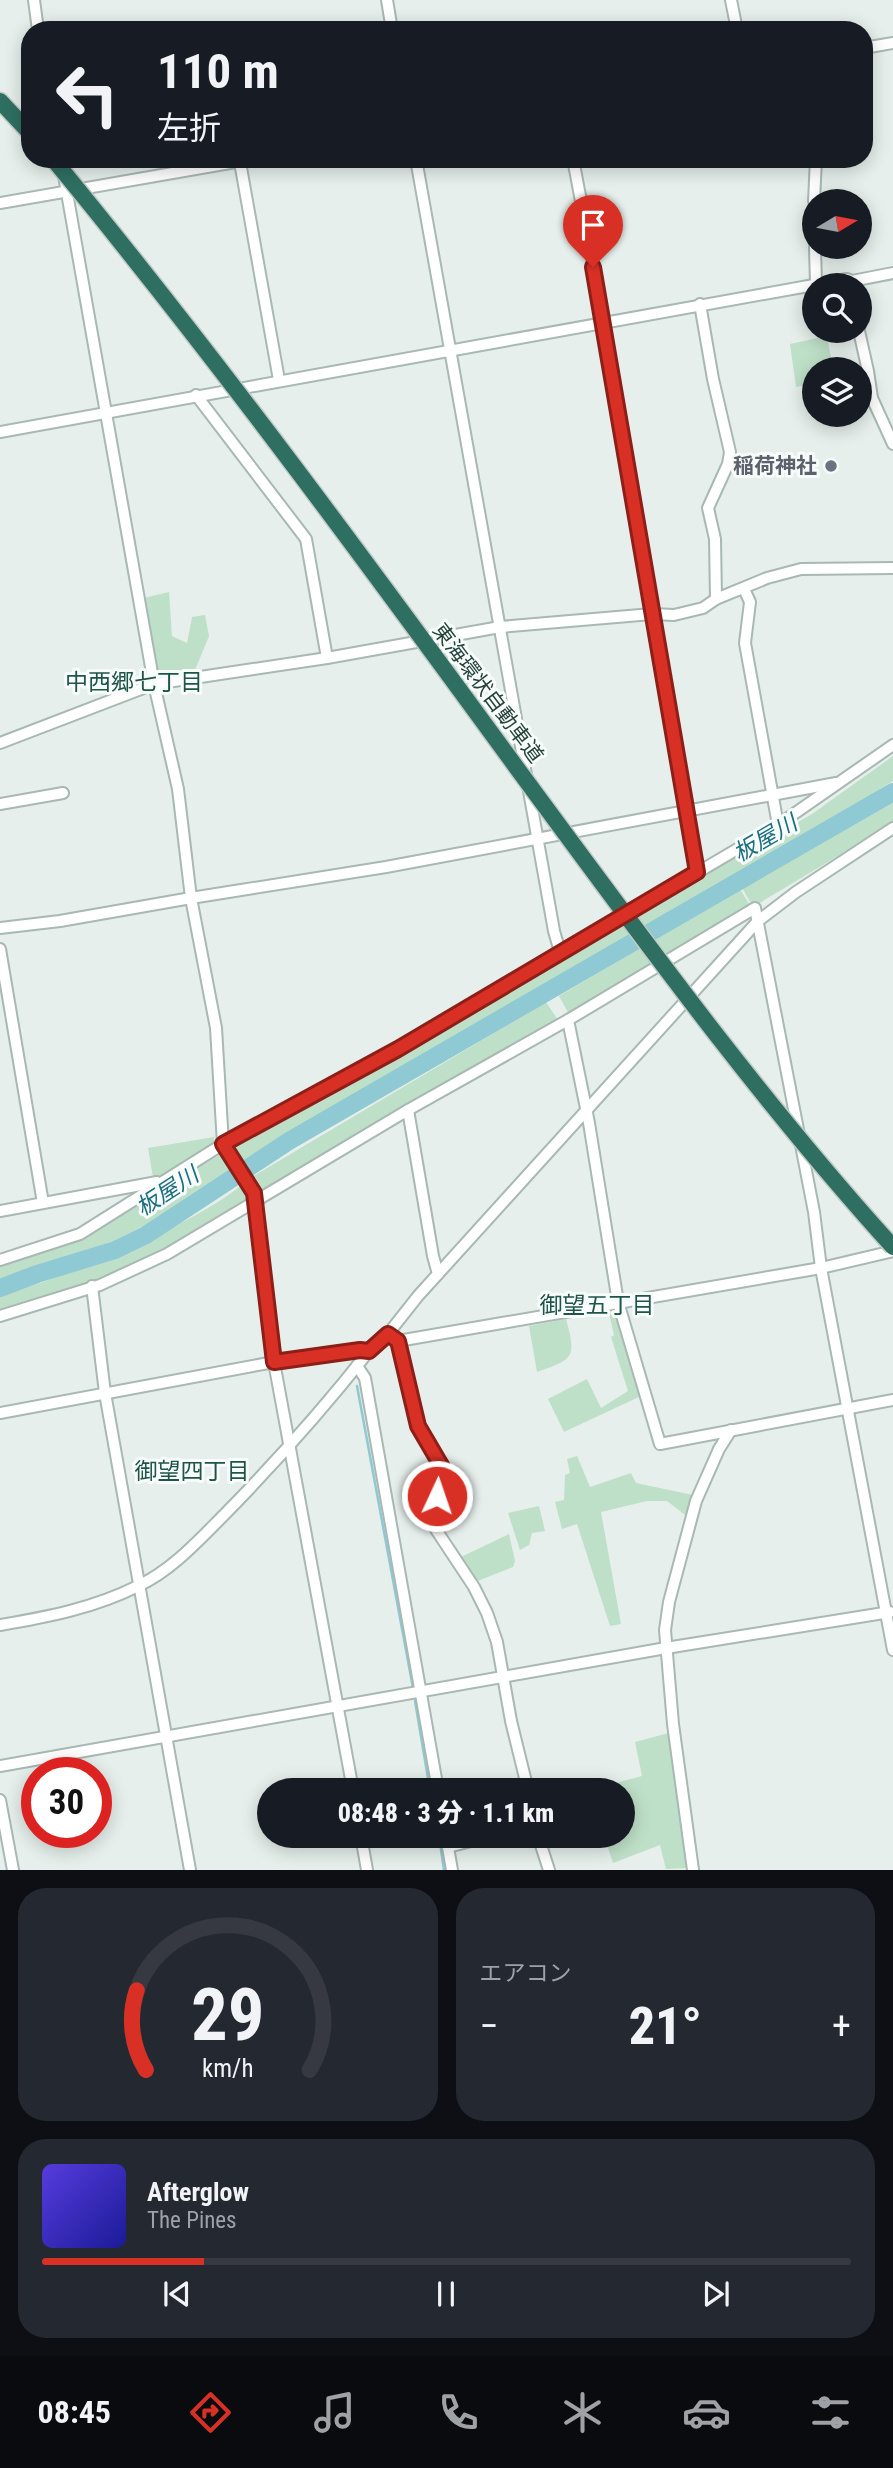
<!DOCTYPE html>
<html lang="ja">
<head>
<meta charset="utf-8">
<style>
  :root { --surface:#171b24; --page:#242831; --text:#f1f3f6; --muted:#9ea1a6; --line:#363941; --accent:#d93025 }
  body { margin:0; font-family:"Roboto Condensed","Noto Sans JP",sans-serif; background:var(--page); color:var(--text); height:100vh; display:flex; flex-direction:column; font-size:26px; white-space:nowrap }
  * { box-sizing:border-box; margin:0 }
  p { font-size:23px; color:var(--muted) }
  .icon { flex:none; width:38px; height:38px; fill:none; stroke:currentColor; stroke-width:2; stroke-linecap:round; stroke-linejoin:round }
  .map { position:relative; height:1870px; overflow:hidden }
  .side { display:flex; flex-direction:column; gap:18px; padding:18px; background:#0d0f14; flex:1 }
  .side>* { flex:none }
  .guide { position:absolute; left:21px; top:21px; width:852px; height:147px; border-radius:28px; box-shadow:0 4px 18px #0003; background:#171b24; color:var(--text); overflow:hidden }
  .needle { width:46px; rotate:80deg }
  .tools { position:absolute; left:802px; top:189px; display:grid; gap:14px }
  .tools a { display:grid; place-items:center; width:70px; height:70px; border-radius:50%; background:var(--surface); box-shadow:0 4px 18px #0003; font-size:35px }
  .speed { position:absolute; left:21px; top:1757px; display:flex; gap:14px; font-size:35px; font-weight:700; text-align:center }
  .speed>* { display:grid; place-content:center; width:91px; height:91px; border-radius:50%; background:var(--surface); box-shadow:0 4px 18px #0003; line-height:1 }
  .speed .limit { border:10px solid #d22; background:#fff; color:#111 }
  .pin { position:absolute; display:grid; place-items:center; width:60px; height:60px; color:#fff; margin:-72px -30px; border-radius:50% 50% 50% 0; rotate:-45deg; box-shadow:0 0 7px #0007 }
  .pin .icon { rotate:45deg }
  .me { position:absolute; width:77px; margin:-38px; rotate:3deg; stroke-linejoin:round; filter:drop-shadow(0 0 5px #0008) }
  .turn { display:flex; align-items:center; gap:24px; height:147px; padding:0 21px; font-size:32px }
  .turn .icon { width:91px; height:91px; stroke-width:2.5 }
  .turn b { display:block; font-size:49px; line-height:60px }
  .big { font-size:52px; font-weight:800; line-height:1.1 }
  .side .tile { flex:1; display:flex; flex-direction:column; justify-content:center; gap:10px; min-width:0; padding:0 24px; border-radius:28px; background:var(--page) }
  .side .dial { align-items:center; gap:0 }
  .dial svg { height:182px; overflow:visible; fill:none; stroke:var(--line); stroke-width:7; stroke-linecap:round; text-anchor:middle }
  .dial text { fill:var(--text); stroke:none }
  .song { display:flex; align-items:center; gap:21px }
  .cover { width:84px; height:84px; border-radius:10px; background:linear-gradient(135deg,hsl(250 70% 55%),hsl(240 70% 35%)) }
  .played { height:7px; border-radius:4px; background:linear-gradient(90deg,var(--accent) 20%,var(--line) 20%) }
  .keys { display:flex; justify-content:space-around; direction:ltr }
  .heat { display:flex; justify-content:space-between; align-items:center; font-size:38px; direction:ltr }
  .side .tiles { flex:1; display:grid; gap:18px; grid-template-columns:1fr 1fr }
  .tile:last-child { grid-column:span 2 }
  .trip { position:absolute; left:257px; top:1778px; width:378px; height:70px; border-radius:35px; background:var(--surface); box-shadow:0 4px 18px #0003; font-weight:800; line-height:70px; text-align:center }
  .tab-bar { display:flex; height:112px; justify-content:space-around; align-items:center; background:#090b0e; color:var(--muted) }
  .tab-bar .icon { width:49px; height:49px }
  .tab-bar .on { color:var(--accent) }
  .tab-bar b { font-size:32px; color:var(--text) }
  .map>svg:first-child { display:block }
  .green { fill:#bfe0c8 }
  .lines { fill:none; stroke-linecap:round; stroke-linejoin:round }
  .stream { stroke:#8ec9d4; stroke-width:2.5 }
  .river { stroke:#8ec9d4; stroke-width:18 }
  .minor-casing { stroke:#a8b8b2; stroke-width:14 }
  .highway-casing { stroke:#c2cac8; stroke-width:19 }
  .minor { stroke:#fff; stroke-width:10 }
  .highway { stroke:#2f6f62; stroke-width:16 }
  .highway-bridge-casing { stroke:#c2cac8; stroke-width:19; stroke-linecap:butt }
  .highway-bridge { stroke:#2f6f62; stroke-width:16 }
  .route-casing { stroke:#8d1f18; stroke-width:18 }
  .route { stroke:#d93025; stroke-width:12 }
  .worship-dot { fill:#6b7280; stroke:#f7fbf9; stroke-width:2.5 }
  .labels { text-anchor:middle; stroke-width:6; stroke-linejoin:round; paint-order:stroke }
  .worship-label { font-size:21px; font-weight:bold; fill:#5b616d; stroke:#f7fbf9; text-anchor:end }
  .street-label { font-size:21px; fill:#24423a; stroke:#f7fbf9 }
  .neighbourhood-label { font-size:23px; fill:#1f5548; stroke:#f7fbf9 }
  .water-label { font-size:23px; font-style:italic; fill:#1c6f80; stroke:#f7fbf9 }
</style>
</head>
<body>
<div class="map">
<svg width="893" height="1870" viewBox="0 0 893 1870">
  <rect width="100%" height="100%" fill="#e6efeb"/>
  <!-- green -->
  <g class="green">
    <polygon points="827,336 833,369 814,369 814,383 796,387 790,344"/>
    <polygon points="169,592 172,636 187,643 192,617 205,615 209,636 195,670 158,675 144,598"/>
    <polygon points="893,756 893,781 818,828 244,1161 235,1147 812,814"/>
    <polygon points="893,798 893,823 753,907 742,888"/>
    <polygon points="740,889 751,907 570,1016 559,996"/>
    <polygon points="546,1002 560,1023 263,1195 252,1177"/>
    <polygon points="214,1137 215,1145 170,1173 153,1177 148,1148"/>
    <polygon points="223,1153 232,1169 160,1218 113,1241 0,1279 0,1262 77,1237"/>
    <path d="M 242,1185 L 250,1197 L 213,1224 L 103,1278 L 0,1309 L 0,1296 C 50,1281 97,1262 145,1240 C 179,1224 213,1208 242,1185 Z"/>
    <polygon points="616,1311 630,1364 641,1396 564,1432 548,1399 587,1379 601,1408 628,1391 611,1337 614,1335 609,1313"/>
    <path d="M 566,1319 C 577,1359 573,1359 537,1372 L 529,1326 Z"/>
    <polygon points="577,1456 590,1487 631,1473 636,1483 693,1495 689,1518 667,1501 647,1501 601,1512 621,1624 610,1626 577,1524 562,1529 555,1502 564,1500 565,1475 570,1473 567,1459"/>
    <polygon points="539,1506 545,1531 532,1533 529,1545 520,1550 508,1513"/>
    <polygon points="509,1534 515,1561 513,1567 475,1582 459,1558"/>
    <polygon points="672,1732 689,1868 666,1869 660,1845 613,1863 604,1836 623,1836 623,1790 589,1790 642,1776 635,1742"/>
  </g>
  <g class="lines">
    <!-- stream -->
    <g class="stream">
      <polyline points="357,1386 413,1688"/>
      <polyline points="415,1701 430,1790"/>
      <polyline points="439,1836 444,1870"/>
    </g>
    <!-- river -->
    <polyline class="river" points="0,1288 37,1274 115,1250 146,1235 289,1141 893,792"/>
    <defs>
      <g id="minor">
        <polyline points="34,0 38,30"/>
        <polyline points="387,0 392,30"/>
        <polyline points="731,0 737,30"/>
        <polyline points="864,48 893,43"/>
        <polyline points="416,159 554,931 560,952"/>
        <polyline points="573,159 601,306 697,872"/>
        <polyline points="240,162 279,380"/>
        <polyline points="64,176 154,684 178,789 191,898 216,1028 223,1144 254,1193 256,1202 274,1362 353,1790"/>
        <polyline points="814,201 816,159"/>
        <polyline points="0,203 253,159"/>
        <polyline points="815,247 816,284"/>
        <polyline points="700,304 713,379 730,452 728,464 708,508 715,539 716,599"/>
        <polyline points="859,331 868,371 872,398 893,444"/>
        <polyline points="196,395 306,539 327,658"/>
        <polyline points="0,432 847,279 852,281 893,273"/>
        <polyline points="744,589 750,602 745,643 778,825"/>
        <polyline points="0,743 154,684 327,658 500,627 652,614 674,615 703,608 716,599 767,578 801,569 893,568"/>
        <polyline points="0,804 63,793"/>
        <polyline points="0,928 60,921 191,898 386,867 836,783"/>
        <polyline points="0,949 43,1203"/>
        <polyline points="568,1020 589,1123 618,1302 660,1444 893,1400"/>
        <polyline points="408,1110 433,1256 438,1274"/>
        <polyline points="0,1211 157,1182"/>
        <polyline points="0,1260 80,1234 223,1144 398,1049 778,825 893,745"/>
        <polyline points="92,1286 105,1393 190,1870"/>
        <polyline points="0,1316 100,1285 167,1254 408,1110 568,1020 755,908 814,1212 821,1268 893,1650"/>
        <polyline points="393,1338 398,1341 418,1426 442,1467 442,1480 432,1511 433,1525 474,1587 487,1613 497,1642 511,1721 528,1790"/>
        <polyline points="398,1341 821,1268 893,1251"/>
        <polyline points="357,1366 365,1378 438,1790"/>
        <polyline points="0,1413 274,1362 360,1350 369,1351"/>
        <path d="M 0,1625 C 48,1617 94,1608 138,1586 C 172,1570 198,1541 224,1515 C 275,1463 324,1408 369,1351 L 388,1334 L 418,1296 L 758,921 L 796,892 L 893,828"/>
        <polyline points="0,1766 666,1648 890,1612"/>
        <polyline points="0,1800 13,1870"/>
        <polyline points="361,1836 367,1870"/>
        <polyline points="446,1836 452,1870"/>
        <polyline points="538,1836 549,1870"/>
        <polyline points="448,1847 490,1836"/>
        <polyline points="693,1870 673,1724 665,1630 669,1602 696,1501 719,1449 731,1430"/>
      </g>
      <polyline id="highway" points="0,101 30,133"/>
    </defs>
    <!-- minor casing -->
    <use href="#minor" class="minor-casing"/>
    <!-- highway casing -->
    <use href="#highway" class="highway-casing"/>
    <!-- minor -->
    <use href="#minor" class="minor"/>
    <!-- highway -->
    <use href="#highway" class="highway"/>
    <defs>
      <path id="highway-bridge" d="M 53,159 C 217,358 370,567 522,775 C 640,935 759,1099 893,1247"/>
    </defs>
    <!-- highway-bridge casing -->
    <use href="#highway-bridge" class="highway-bridge-casing"/>
    <!-- highway-bridge -->
    <use href="#highway-bridge" class="highway-bridge"/>
  </g>
  <g class="lines">
    <defs>
      <polyline id="route" points="437,1496 442,1480 442,1467 418,1426 398,1341 388,1334 369,1351 360,1350 274,1362 254,1193 223,1144 398,1049 697,872 593,267"/>
    </defs>
    <!-- route casing -->
    <use href="#route" class="route-casing"/>
    <!-- route -->
    <use href="#route" class="route"/>
  </g>
  <!-- markers -->
  <circle class="worship-dot" cx="831" cy="466" r="7"/>
  <g class="labels">
    <!-- worship labels -->
    <g class="worship-label">
      <text x="817" y="473">稲荷神社</text>
    </g>
    <!-- street labels -->
    <g class="street-label">
      <text transform="translate(488 693) rotate(53)" y="7">東海環状自動車道</text>
    </g>
    <!-- neighbourhood labels -->
    <g class="neighbourhood-label">
      <text x="134" y="690">中西郷七丁目</text>
      <text x="597" y="1313">御望五丁目</text>
      <text x="192" y="1479">御望四丁目</text>
    </g>
    <!-- water labels -->
    <g class="water-label">
      <text transform="translate(765 838) rotate(-30)" y="8">板屋川</text>
      <text transform="translate(167 1191) rotate(-33)" y="8">板屋川</text>
    </g>
  </g>
</svg>
<div class="tools">
<a><svg class="needle" viewBox="-14 -14 28 28"><path d="M0-13l5 13h-10z" fill="#e53935"/><path d="M0 13l5-13h-10z" fill="#9ea1a6"/></svg></a>
<a><svg class="icon" aria-label="search" viewBox="0 0 24 24"><circle cx="10" cy="10" r="6"/><path d="M15 15l6 6"/></svg></a>
<a><svg class="icon" aria-label="layers" viewBox="0 0 24 24"><path d="M12 4l9 5-9 5-9-5zM3 14l9 5 9-5"/></svg></a>
</div>
<div class="speed"><div class="limit">30</div></div>
<div class="pin" style="left:593px;top:267px;background:#d93025"><svg class="icon" aria-label="arrive" viewBox="0 0 24 24"><path d="M6 21V4h12l-3 4 3 4H6"/></svg></div>
<svg class="me" style="left:437px;top:1496px" viewBox="-20 -20 40 40"><circle r="17" fill="#d93025" stroke="#fff" stroke-width="3"/><path d="M0-11L8 9 0 5-8 9z" fill="#fff"/></svg>
<div class="trip">08:48 · 3 分 · 1.1 km</div>
<div class="guide">
<div class="turn"><svg class="icon" aria-label="left" viewBox="0 0 24 24"><path d="M17 20v-9H6M10 6l-5 5 5 5"/></svg><div><b>110 m</b>左折</div></div>
</div>
</div>
<section class="side">
<div class="tiles">
<div class="tile dial"><svg viewBox="0 0 100 80">
<path d="M14 69A42 42 0 1 1 86 69"/>
<path d="M14 69A42 42 0 0 1 10 34" stroke="#d93025"/>
<text x="50" y="56" font-size="32" font-weight="700">29</text>
<text x="50" y="72" font-size="11">km/h</text>
</svg></div>
<div class="tile"><p>エアコン</p>
<div class="heat"><a>−</a><b class="big">21°</b><a>+</a></div>
</div>
<div class="tile">
<div class="song"><i class="cover"></i><div><b>Afterglow</b><p>The Pines</p></div></div>
<div class="played"></div>
<div class="keys"><svg class="icon" aria-label="previous" viewBox="0 0 24 24"><path d="M18 5L8 12l10 7zM5 5v14"/></svg><svg class="icon" aria-label="pause" viewBox="0 0 24 24"><path d="M8 5v14M16 5v14"/></svg><svg class="icon" aria-label="next" viewBox="0 0 24 24"><path d="M6 5l10 7-10 7zM19 5v14"/></svg></div>
</div>
</div>
</section>
<nav class="tab-bar">
<b>08:45</b>
<svg class="icon on" aria-label="directions" viewBox="0 0 24 24"><path d="M12 3l9 9-9 9-9-9zM9 14v-3h6M13 9l2 2-2 2"/></svg>
<svg class="icon" aria-label="music" viewBox="0 0 24 24"><path d="M9 18V5l10-2v13"/><circle cx="6" cy="18" r="3"/><circle cx="16" cy="16" r="3"/></svg>
<svg class="icon" aria-label="phone" viewBox="0 0 24 24"><path d="M5 4h4l2 5-3 2q2 4 5 5l2-3 5 2v4C11 20 4 13 5 4z"/></svg>
<svg class="icon" aria-label="climate" viewBox="0 0 24 24"><path d="M12 3v18M4 7l16 10M4 17L20 7"/></svg>
<svg class="icon" aria-label="car" viewBox="0 0 24 24"><path d="M5 17H2v-5l4-1 3-4h7l3 4 3 1v5h-3M9 17h6M6 11h13"/><circle cx="7" cy="17" r="2"/><circle cx="17" cy="17" r="2"/></svg>
<svg class="icon" aria-label="filters" viewBox="0 0 24 24"><path d="M4 7h16M4 17h16"/><circle cx="9" cy="7" r="2"/><circle cx="15" cy="17" r="2"/></svg>
</nav>
</body>
</html>
